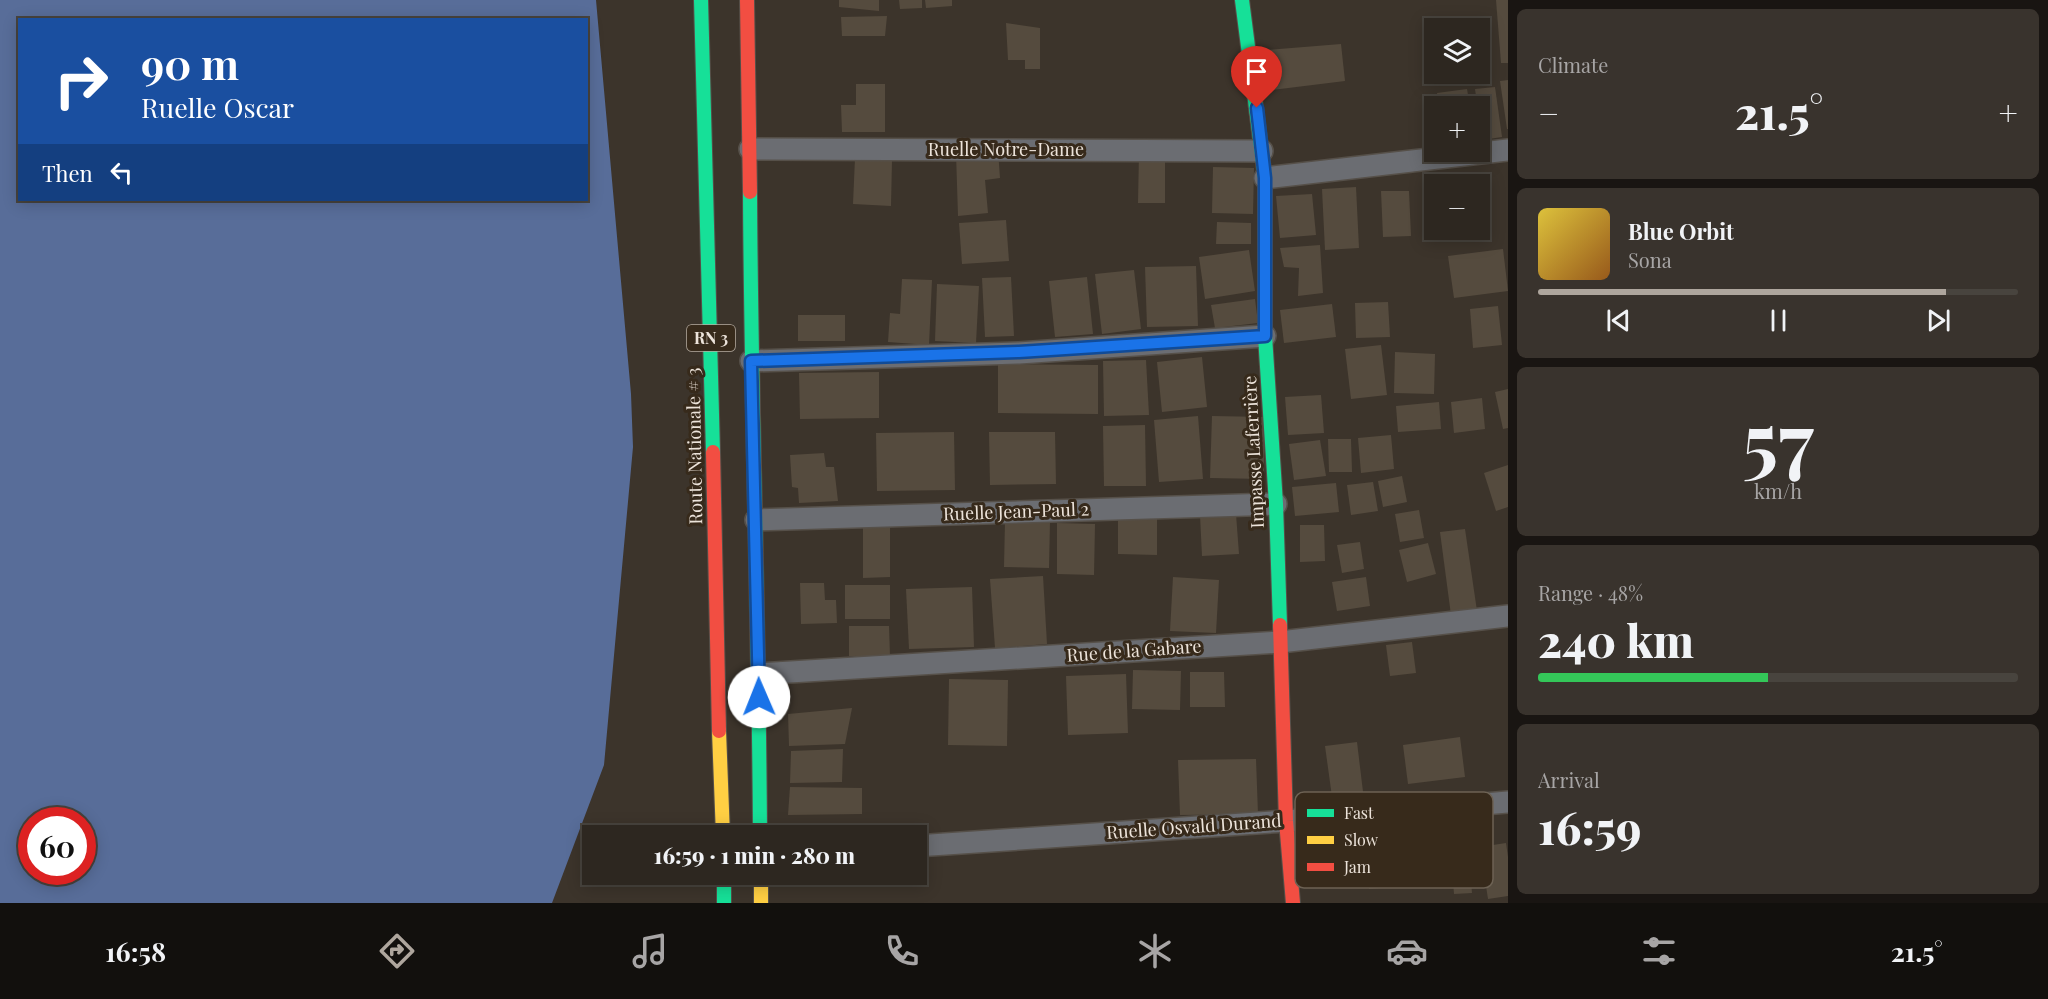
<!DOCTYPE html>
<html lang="en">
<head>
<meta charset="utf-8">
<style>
  :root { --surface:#2d2720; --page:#39332d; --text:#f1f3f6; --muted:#a7a5a5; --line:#48443e; --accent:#aea69d }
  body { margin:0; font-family:"Playfair Display",serif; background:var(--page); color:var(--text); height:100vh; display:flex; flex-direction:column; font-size:22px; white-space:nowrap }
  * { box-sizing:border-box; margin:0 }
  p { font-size:20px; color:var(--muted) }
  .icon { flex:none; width:33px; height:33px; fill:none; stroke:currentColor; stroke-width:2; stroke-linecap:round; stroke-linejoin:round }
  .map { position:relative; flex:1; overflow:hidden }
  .panel { display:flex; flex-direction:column; gap:9px; padding:9px; background:#191512; width:540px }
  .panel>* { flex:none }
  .banner { position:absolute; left:18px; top:18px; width:570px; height:183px; border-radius:0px; box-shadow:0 3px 15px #0003,0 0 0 2px var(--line); background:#1a4fa0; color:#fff; overflow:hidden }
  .fabs { position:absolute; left:1424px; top:18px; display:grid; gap:12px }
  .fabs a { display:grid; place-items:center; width:66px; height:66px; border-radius:0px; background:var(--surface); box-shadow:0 3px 15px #0003,0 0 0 2px var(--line); font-size:30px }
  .speed { position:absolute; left:18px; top:807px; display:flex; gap:12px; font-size:30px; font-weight:700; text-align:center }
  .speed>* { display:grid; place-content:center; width:78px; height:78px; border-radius:50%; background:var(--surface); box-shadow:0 3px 15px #0003,0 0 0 2px var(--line); line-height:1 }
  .speed .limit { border:9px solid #d22; background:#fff; color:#111 }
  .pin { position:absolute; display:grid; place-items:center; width:51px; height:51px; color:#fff; margin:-62px -26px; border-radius:50% 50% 50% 0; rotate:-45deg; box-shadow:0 0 6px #0007 }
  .pin .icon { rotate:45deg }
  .me { position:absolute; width:66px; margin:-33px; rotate:359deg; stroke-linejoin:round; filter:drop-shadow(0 0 4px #0008) }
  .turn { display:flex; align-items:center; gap:21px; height:126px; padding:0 24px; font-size:27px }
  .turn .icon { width:78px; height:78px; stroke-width:2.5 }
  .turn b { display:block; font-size:42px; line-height:51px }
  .then { display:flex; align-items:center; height:57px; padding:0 24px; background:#0003; gap:12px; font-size:22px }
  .big { font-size:45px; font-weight:800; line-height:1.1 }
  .panel .widget { flex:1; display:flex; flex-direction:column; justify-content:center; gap:9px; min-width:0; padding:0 21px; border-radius:9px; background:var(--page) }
  .panel .dial { align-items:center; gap:0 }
  .dial b { font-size:78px; line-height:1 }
  .song { display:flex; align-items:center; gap:18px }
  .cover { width:72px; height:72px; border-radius:9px; background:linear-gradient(135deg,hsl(50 70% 55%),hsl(30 70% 35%)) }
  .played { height:6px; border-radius:3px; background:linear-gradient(90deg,var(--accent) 85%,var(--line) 85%) }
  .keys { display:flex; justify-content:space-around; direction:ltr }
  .heat { display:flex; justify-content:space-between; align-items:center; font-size:33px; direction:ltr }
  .charge { height:9px; border-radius:4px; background:linear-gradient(90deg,#34c759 48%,var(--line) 0) }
  .trip { position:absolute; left:582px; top:825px; width:345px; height:60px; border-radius:0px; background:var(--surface); box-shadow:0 3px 15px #0003,0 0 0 2px var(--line); font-weight:800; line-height:60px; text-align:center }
  .dock { display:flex; height:96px; justify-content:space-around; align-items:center; background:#12100d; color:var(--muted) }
  .dock .icon { width:42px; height:42px }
  .dock .selected { color:var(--accent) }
  .dock b { font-size:27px; color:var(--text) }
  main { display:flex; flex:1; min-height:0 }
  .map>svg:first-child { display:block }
  .water { fill:#586d99; fill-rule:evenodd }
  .building { fill:#554b3e }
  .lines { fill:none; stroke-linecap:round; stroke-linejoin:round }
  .street-casing { stroke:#565049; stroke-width:24 }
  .fast-casing { stroke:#565049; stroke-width:16 }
  .slow-casing { stroke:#565049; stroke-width:16 }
  .jam-casing { stroke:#565049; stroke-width:16 }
  .street { stroke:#6b6d72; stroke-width:21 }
  .fast { stroke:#16e098; stroke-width:14 }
  .slow { stroke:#ffcf43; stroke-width:14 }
  .jam { stroke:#f24e42; stroke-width:14 }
  .route-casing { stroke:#114b97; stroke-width:15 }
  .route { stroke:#1a73e8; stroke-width:10 }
  .labels { text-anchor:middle; stroke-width:6; stroke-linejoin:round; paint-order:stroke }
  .shield { fill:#372a1b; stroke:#b6aca1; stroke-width:1.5 }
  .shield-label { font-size:16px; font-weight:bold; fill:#ece3da }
  .street-label { font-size:18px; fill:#ece3da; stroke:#372a1b }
  .key { fill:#372a1b; stroke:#6d6254; stroke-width:1.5 }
  .key-label { font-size:16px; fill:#ece3da }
</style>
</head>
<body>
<main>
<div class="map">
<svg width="1508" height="903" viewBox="0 0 1508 903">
  <rect width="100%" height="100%" fill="#3c342b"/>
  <!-- water -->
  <path class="water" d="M 0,0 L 596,0 L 631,394 L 633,447 L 604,765 L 552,903 L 0,903 ZM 20,20 L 586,20 L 586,200 L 20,200 ZM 32,820 L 82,820 L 82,872 L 32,872 Z"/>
  <!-- building -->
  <g class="building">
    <polygon points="839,0 879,0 879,11 839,7"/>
    <polygon points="899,0 922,0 922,8 900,9"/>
    <polygon points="925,0 952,0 952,6 926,8"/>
    <polygon points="1496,0 1508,0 1508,63 1501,63"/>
    <polygon points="887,16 885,36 842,36 841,17"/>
    <polygon points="1006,23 1040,28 1040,69 1025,69 1025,60 1008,60"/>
    <polygon points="1341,44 1345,81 1272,90 1267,50"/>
    <polygon points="1508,80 1508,129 1507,129 1500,81"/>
    <polygon points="856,84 885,84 885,132 842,132 841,105 856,105"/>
    <polygon points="1495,87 1502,137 1482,140 1475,89"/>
    <polygon points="1467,89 1470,106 1439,106 1437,93"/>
    <polygon points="998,150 1000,178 985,180 988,213 958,216 956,153"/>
    <polygon points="1139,153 1165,153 1165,203 1138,203"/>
    <polygon points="855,158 892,160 891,206 853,204"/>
    <polygon points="1213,167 1254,168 1253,214 1212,213"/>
    <polygon points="1356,187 1359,248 1325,250 1322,189"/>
    <polygon points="1381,191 1409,191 1411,236 1383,237"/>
    <polygon points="1312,194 1316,235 1280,238 1276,196"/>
    <polygon points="1006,220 1009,261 962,264 959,223"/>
    <polygon points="1217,222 1251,223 1251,244 1216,244"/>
    <polygon points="1320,245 1323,293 1298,296 1299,268 1284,267 1280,248"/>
    <polygon points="1503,249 1508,291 1454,298 1448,256"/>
    <polygon points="1249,250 1255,291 1205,299 1199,257"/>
    <polygon points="1196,266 1198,326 1147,327 1145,267"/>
    <polygon points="1134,270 1141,329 1102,334 1095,274"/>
    <polygon points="1011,277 1014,336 985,337 982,278"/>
    <polygon points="1087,277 1093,334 1055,337 1049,281"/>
    <polygon points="902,279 932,280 929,345 888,342 890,313 900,314"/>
    <polygon points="937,284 979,286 976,343 935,341"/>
    <polygon points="1255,299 1258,323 1215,328 1211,305"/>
    <polygon points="1388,302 1390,337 1356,338 1355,303"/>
    <polygon points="1332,304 1336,337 1284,343 1280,310"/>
    <polygon points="1498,306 1502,345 1473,348 1470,309"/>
    <rect x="798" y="315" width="47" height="26"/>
    <polygon points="1381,345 1387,395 1351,399 1345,349"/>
    <polygon points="1395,352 1435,354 1434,394 1394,393"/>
    <polygon points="1202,357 1207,407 1162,412 1157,362"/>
    <polygon points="1146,360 1149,415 1104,416 1103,361"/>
    <polygon points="998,364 1098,365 1098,414 998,413"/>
    <polygon points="879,372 879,418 800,419 799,373"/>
    <polygon points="1508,389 1508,428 1503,429 1495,392"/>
    <polygon points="1321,395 1324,433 1288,435 1285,397"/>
    <polygon points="1482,398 1485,429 1454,433 1451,402"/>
    <polygon points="1439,402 1441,429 1398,432 1396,406"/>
    <polygon points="1198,416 1203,479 1159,482 1154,420"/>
    <polygon points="1212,416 1265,417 1264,479 1210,478"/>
    <polygon points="1145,425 1146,486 1104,486 1103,426"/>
    <polygon points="954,432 955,490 877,491 876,433"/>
    <polygon points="989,432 1055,432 1056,484 990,485"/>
    <polygon points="1391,435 1394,469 1361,473 1358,438"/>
    <polygon points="1328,439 1351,439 1352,472 1329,472"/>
    <polygon points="1320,440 1326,476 1294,480 1289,444"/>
    <polygon points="824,453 826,467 834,467 838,501 799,503 798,488 792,487 790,455"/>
    <polygon points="1508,465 1508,507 1496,511 1484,473"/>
    <polygon points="1402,476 1407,502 1383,507 1378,481"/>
    <polygon points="1373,482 1378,511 1351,515 1347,485"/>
    <polygon points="1336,483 1339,512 1295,516 1292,487"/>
    <polygon points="1419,510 1424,538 1400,542 1395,514"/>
    <polygon points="1236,514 1239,554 1202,556 1200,515"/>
    <polygon points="1118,515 1157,516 1157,555 1118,554"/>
    <polygon points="863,520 890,520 890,577 863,578"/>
    <polygon points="1005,521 1050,521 1049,568 1004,567"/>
    <polygon points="1057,523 1095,524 1094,575 1057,574"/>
    <polygon points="1300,525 1324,525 1325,561 1300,562"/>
    <polygon points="1465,529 1477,611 1451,615 1440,532"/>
    <polygon points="1360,542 1364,569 1342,573 1337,545"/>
    <polygon points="1428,543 1436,574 1407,582 1399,550"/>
    <polygon points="1043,576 1047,644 995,648 990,579"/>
    <polygon points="1173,577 1219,580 1216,633 1170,631"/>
    <polygon points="1366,577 1370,606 1337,611 1332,582"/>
    <polygon points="800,583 824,583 825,600 836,600 837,623 801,624"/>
    <rect x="845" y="585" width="45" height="34"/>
    <polygon points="972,587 974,647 909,649 906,589"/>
    <polygon points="849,626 889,626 890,656 849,656"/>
    <polygon points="1412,642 1416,673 1390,676 1386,645"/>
    <polygon points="1133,670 1181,671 1180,710 1132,709"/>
    <polygon points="1190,672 1224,672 1225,707 1190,707"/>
    <polygon points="1126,674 1128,733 1068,735 1066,676"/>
    <polygon points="949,679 1008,680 1007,746 948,745"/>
    <polygon points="852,708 845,744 789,746 788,714"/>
    <polygon points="1460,737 1465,777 1408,784 1403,745"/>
    <polygon points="1357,742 1364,800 1333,804 1325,746"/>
    <polygon points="843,749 842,782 790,783 791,751"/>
    <polygon points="1256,759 1258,814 1180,815 1178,760"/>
    <polygon points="790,787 862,788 862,814 788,815"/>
    <polygon points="1506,843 1508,857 1508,896 1488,899 1480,847"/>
    <polygon points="1391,848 1395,887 1369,889 1366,850"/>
    <polygon points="1469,857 1472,893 1454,894 1451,858"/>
  </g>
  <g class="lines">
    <defs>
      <g id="street">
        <polyline points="750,149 1262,151"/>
        <polyline points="1265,178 1508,150"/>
        <polyline points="751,361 1019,353 1265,336"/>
        <polyline points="756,520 1276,504"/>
        <polyline points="759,674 1280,642 1508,616"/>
        <polyline points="916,846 1286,821 1508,802"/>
      </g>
      <g id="fast">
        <polyline points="701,0 713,452"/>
        <polyline points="1242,0 1265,178 1265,336 1276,504 1280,625"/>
        <path d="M 750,192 C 751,406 759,621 760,836"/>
        <polyline points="724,874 724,903"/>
      </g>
      <g id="slow">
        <polyline points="719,731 723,836"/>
        <polyline points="761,874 761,903"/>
      </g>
      <g id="jam">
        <polyline points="747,0 750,192"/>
        <polyline points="713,452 719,731"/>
        <polyline points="1280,625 1286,821 1293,903"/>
      </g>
    </defs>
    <!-- street casing -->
    <use href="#street" class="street-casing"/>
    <!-- fast casing -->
    <use href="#fast" class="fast-casing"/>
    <!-- slow casing -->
    <use href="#slow" class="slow-casing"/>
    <!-- jam casing -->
    <use href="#jam" class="jam-casing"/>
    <!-- street -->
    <use href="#street" class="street"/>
    <!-- fast -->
    <use href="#fast" class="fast"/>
    <!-- slow -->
    <use href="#slow" class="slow"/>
    <!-- jam -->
    <use href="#jam" class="jam"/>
  </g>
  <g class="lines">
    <defs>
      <polyline id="route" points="759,697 751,361 1019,352 1265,336 1265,178 1257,108"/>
    </defs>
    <!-- route casing -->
    <use href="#route" class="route-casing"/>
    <!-- route -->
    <use href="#route" class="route"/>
  </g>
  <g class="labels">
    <!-- shield labels -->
    <rect class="shield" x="687" y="325" width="48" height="26" rx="4.5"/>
    <g class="shield-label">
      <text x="711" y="344">RN 3</text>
    </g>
    <!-- street labels -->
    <g class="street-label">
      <text x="1006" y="156">Ruelle Notre-Dame</text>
      <text transform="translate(695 446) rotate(-91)" y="6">Route Nationale # 3</text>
      <text transform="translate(1254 452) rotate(-93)" y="6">Impasse Laferrière</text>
      <text transform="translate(1016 512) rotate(-2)" y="6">Ruelle Jean-Paul 2</text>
      <text transform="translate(1134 651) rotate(-4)" y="6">Rue de la Gabare</text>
      <text transform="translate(1194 827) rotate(-4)" y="6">Ruelle Osvald Durand</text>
    </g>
  </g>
  <!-- legend -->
  <rect x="1295" y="792" width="198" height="96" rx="9" class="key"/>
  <rect x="1307" y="809" width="27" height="8" fill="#16e098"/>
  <rect x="1307" y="836" width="27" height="8" fill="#ffcf43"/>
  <rect x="1307" y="863" width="27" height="8" fill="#f24e42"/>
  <g class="key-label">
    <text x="1344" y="819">Fast</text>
    <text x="1344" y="846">Slow</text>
    <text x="1344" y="873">Jam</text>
  </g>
</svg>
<div class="fabs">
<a><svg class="icon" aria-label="layers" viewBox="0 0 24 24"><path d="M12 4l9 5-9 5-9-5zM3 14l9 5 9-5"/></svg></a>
<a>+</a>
<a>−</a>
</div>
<div class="speed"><div class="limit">60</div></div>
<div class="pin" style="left:1257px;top:108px;background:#d93025"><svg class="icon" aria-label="arrive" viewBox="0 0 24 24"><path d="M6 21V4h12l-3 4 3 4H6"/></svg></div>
<svg class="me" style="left:759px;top:697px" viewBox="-20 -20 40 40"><circle r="19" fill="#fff"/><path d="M0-13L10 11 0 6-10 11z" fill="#1a73e8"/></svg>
<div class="trip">16:59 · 1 min · 280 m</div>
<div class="banner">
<div class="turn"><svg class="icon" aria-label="right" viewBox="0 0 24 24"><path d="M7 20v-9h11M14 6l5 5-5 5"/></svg><div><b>90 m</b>Ruelle Oscar</div></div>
<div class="then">Then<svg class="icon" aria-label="left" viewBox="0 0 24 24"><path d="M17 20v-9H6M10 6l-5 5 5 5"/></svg></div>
</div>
</div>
<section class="panel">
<div class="widget"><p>Climate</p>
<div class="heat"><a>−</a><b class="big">21.5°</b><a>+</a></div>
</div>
<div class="widget">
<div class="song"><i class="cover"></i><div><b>Blue Orbit</b><p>Sona</p></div></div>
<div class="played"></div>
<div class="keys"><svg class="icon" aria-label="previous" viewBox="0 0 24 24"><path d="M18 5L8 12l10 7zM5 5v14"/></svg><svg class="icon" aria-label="pause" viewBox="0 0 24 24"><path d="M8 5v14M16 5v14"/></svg><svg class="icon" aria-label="next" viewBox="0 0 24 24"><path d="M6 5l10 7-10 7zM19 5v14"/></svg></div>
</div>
<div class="widget dial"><b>57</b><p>km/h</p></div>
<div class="widget"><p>Range · 48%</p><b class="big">240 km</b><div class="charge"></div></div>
<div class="widget"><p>Arrival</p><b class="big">16:59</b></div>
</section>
</main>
<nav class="dock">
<b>16:58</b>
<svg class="icon selected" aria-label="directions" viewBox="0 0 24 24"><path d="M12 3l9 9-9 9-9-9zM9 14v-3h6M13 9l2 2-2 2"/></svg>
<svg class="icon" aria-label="music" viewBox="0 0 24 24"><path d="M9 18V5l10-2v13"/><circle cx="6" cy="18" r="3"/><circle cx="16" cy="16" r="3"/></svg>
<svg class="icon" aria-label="phone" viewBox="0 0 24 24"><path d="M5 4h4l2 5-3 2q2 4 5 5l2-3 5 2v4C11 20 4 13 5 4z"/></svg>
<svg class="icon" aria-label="climate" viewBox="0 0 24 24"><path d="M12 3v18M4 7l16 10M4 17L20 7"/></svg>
<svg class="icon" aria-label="car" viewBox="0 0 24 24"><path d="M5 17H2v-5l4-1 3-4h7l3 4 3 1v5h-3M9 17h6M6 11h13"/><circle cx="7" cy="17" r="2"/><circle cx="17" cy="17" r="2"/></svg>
<svg class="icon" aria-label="filters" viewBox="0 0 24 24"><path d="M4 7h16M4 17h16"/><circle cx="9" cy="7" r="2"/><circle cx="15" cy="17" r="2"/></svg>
<b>21.5°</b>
</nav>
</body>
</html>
